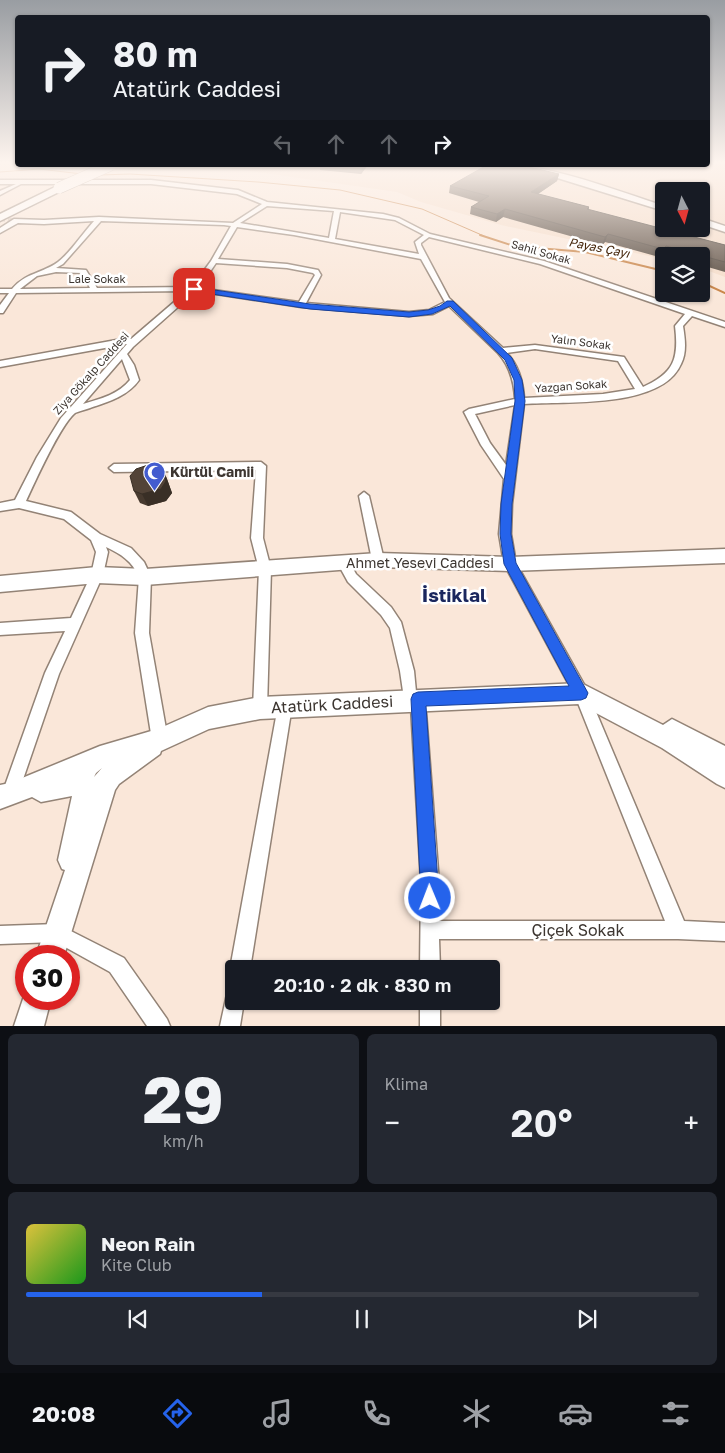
<!DOCTYPE html>
<html lang="tr">
<head>
<meta charset="utf-8">
<style>
  :root { --surface:#171b24; --page:#242831; --text:#f1f3f6; --muted:#9ea1a6; --line:#363941; --accent:#2563eb }
  body { margin:0; font-family:"Golos Text",sans-serif; background:var(--page); color:var(--text); height:100vh; display:flex; flex-direction:column; font-size:19px; white-space:nowrap }
  * { box-sizing:border-box; margin:0 }
  p { font-size:16px; color:var(--muted) }
  .icon { flex:none; width:28px; height:28px; fill:none; stroke:currentColor; stroke-width:2; stroke-linecap:round; stroke-linejoin:round }
  .map { position:relative; height:1026px; overflow:hidden }
  .side { display:flex; flex-direction:column; gap:8px; padding:8px; background:#0d0f14; flex:1 }
  .side>* { flex:none }
  .top-card { position:absolute; left:15px; top:15px; width:695px; height:152px; border-radius:5px; box-shadow:0 1px 4px #0004; background:#171b24; color:var(--text); overflow:hidden }
  .needle { width:32px; rotate:174deg }
  .tools { position:absolute; left:655px; top:182px; display:grid; gap:10px }
  .tools a { display:grid; place-items:center; width:55px; height:55px; border-radius:5px; background:var(--surface); box-shadow:0 1px 4px #0004; font-size:25px }
  .speed { position:absolute; left:15px; top:945px; display:flex; gap:10px; font-size:25px; font-weight:700; text-align:center }
  .speed>* { display:grid; place-content:center; width:65px; height:65px; border-radius:50%; background:var(--surface); box-shadow:0 1px 4px #0004; line-height:1 }
  .speed .limit { border:8px solid #d22; background:#fff; color:#111 }
  .pin { position:absolute; display:grid; place-items:center; width:42px; height:42px; color:#fff; margin:-21px; border-radius:10px; box-shadow:0 2px 8px #0006 }
  .me { position:absolute; width:55px; margin:-28px; rotate:359deg; stroke-linejoin:round; filter:drop-shadow(0 0 4px #0008) }
  .turn { display:flex; align-items:center; gap:18px; height:105px; padding:0 15px; font-size:22px }
  .turn .icon { width:65px; height:65px; stroke-width:2.5 }
  .turn b { display:block; font-size:35px; line-height:42px }
  .lanes { display:flex; align-items:center; height:48px; padding:0 15px; background:#0003; justify-content:center; gap:25px; direction:ltr }
  .lanes .off { opacity:.35 }
  .big { font-size:38px; font-weight:600; line-height:1.1 }
  .side .widget { flex:1; display:flex; flex-direction:column; justify-content:center; gap:8px; min-width:0; padding:0 18px; border-radius:8px; background:var(--page) }
  .side .dial { align-items:center; gap:0 }
  .dial b { font-size:65px; line-height:1 }
  .song { display:flex; align-items:center; gap:15px }
  .cover { width:60px; height:60px; border-radius:8px; background:linear-gradient(135deg,hsl(50 70% 55%),hsl(120 70% 35%)) }
  .played { height:5px; border-radius:2px; background:linear-gradient(90deg,var(--accent) 35%,var(--line) 35%) }
  .keys { display:flex; justify-content:space-around; direction:ltr }
  .heat { display:flex; justify-content:space-between; align-items:center; font-size:28px; direction:ltr }
  .side .tiles { flex:1; display:grid; gap:8px; grid-template-columns:1fr 1fr }
  .widget:last-child { grid-column:span 2 }
  .trip { position:absolute; left:225px; top:960px; width:275px; height:50px; border-radius:5px; background:var(--surface); box-shadow:0 1px 4px #0004; font-weight:600; line-height:50px; text-align:center }
  .dock { display:flex; height:80px; justify-content:space-around; align-items:center; background:#090b0e; color:var(--muted) }
  .dock .icon { width:35px; height:35px }
  .dock .active { color:var(--accent) }
  .dock b { font-size:22px; color:var(--text) }
  .map>svg:first-child { display:block }
  .built { fill:#f4dbc7; fill-rule:evenodd }
  .lines { fill:none; stroke-linecap:round; stroke-linejoin:round }
  .stream-far1 { stroke:#c47b3a; stroke-width:1 }
  .stream { stroke:#c47b3a; stroke-width:2 }
  .street-tunnel { stroke:#d4c4b7; stroke-width:5.5; stroke-dasharray:5.5 2.5; stroke-linecap:butt }
  .street-casing { stroke:#938376; stroke-width:3 }
  .secondary-casing { stroke:#938376; stroke-width:3 }
  .highway-casing { stroke:#938376; stroke-width:3 }
  .street { fill:#fff; fill-rule:evenodd }
  .secondary { fill:#fff; fill-rule:evenodd }
  .highway { fill:#fff; fill-rule:evenodd }
  .highway-bridge-casing { stroke:#938376; stroke-width:12; stroke-linecap:butt }
  .highway-bridge { stroke:#fff; stroke-width:11 }
  .wall { fill:#473a2f }
  .shaded-wall { fill:#392f26 }
  .building { fill:#524337; stroke:#392f26 }
  .route { fill:#2563eb; stroke:#184099 }
  .labels { text-anchor:middle; stroke-width:5; stroke-linejoin:round; paint-order:stroke }
  .far-street-label { font-size:11px; fill:#3d3631; stroke:#fff }
  .far-water-label { font-size:12px; font-style:italic; fill:#47280d; stroke:#fff }
  .poi-label { font-size:14px; font-weight:bold; fill:#3d3631; stroke:#fff; text-anchor:start }
  .street-label { font-size:14px; fill:#3d3631; stroke:#fff }
  .near-street-label { font-size:16px; fill:#3d3631; stroke:#fff }
  .district-label { font-size:19px; font-weight:bold; fill:#1a275e; stroke:#fff }
</style>
</head>
<body>
<div class="map">
<svg width="725" height="1026" viewBox="0 0 725 1026">
  <rect width="100%" height="100%" fill="#fae7d9"/>
  <!-- built -->
  <path class="built" d="M 708,162 L 725,162 L 725,277 L 701,268 L 701,256 L 664,256 L 664,259 L 501,225 L 421,202 L 397,192 L 208,165 L 580,165 L 589,167 L 612,165 L 708,165 ZM 664,191 L 701,191 L 701,229 L 664,229 Z"/>
  <g class="lines">
    <!-- stream-far1 -->
    <g class="stream-far1">
      <polyline points="0,172 39,169 82,174"/>
      <polyline points="100,175 130,174 258,182 340,190 422,209 484,236"/>
    </g>
    <!-- stream -->
    <g class="stream">
      <polyline points="480,235 514,246 585,252 664,271"/>
      <polyline points="701,282 725,293"/>
    </g>
    <!-- street-tunnel -->
    <polyline class="street-tunnel" points="0,218 14,221"/>
    <defs>
      <g id="street">
        <path d="M 0,180 L 151,180 L 238,190 L 267,202 L 383,214 L 399,218 L 430,234 L 544,261 L 725,322 L 725,327 L 692,316 L 683,326 C 685,339 687,352 681,364 C 662,409 565,401 524,404 L 512,504 L 511,534 L 516,563 L 586,688 L 684,921 L 725,923 L 725,941 L 678,939 L 439,939 L 440,969 L 420,969 L 421,883 L 411,707 L 405,705 L 400,671 L 390,628 L 381,615 L 348,582 L 337,562 L 339,558 L 343,557 L 347,558 L 356,574 L 391,607 L 401,622 L 414,671 L 416,692 L 423,694 L 425,699 L 439,883 L 439,921 L 665,921 L 576,698 L 504,564 L 499,534 L 504,479 L 481,445 L 464,412 L 469,409 L 515,399 C 514,381 510,366 498,353 L 449,306 L 433,314 L 409,316 L 301,307 L 196,291 L 133,347 L 127,354 L 134,365 L 139,380 C 128,396 108,402 90,408 C 85,410 79,411 75,413 C 60,425 35,482 26,501 L 71,512 L 100,534 L 131,548 L 144,562 L 151,577 L 149,633 L 168,740 L 165,745 L 160,748 L 155,745 L 152,740 L 135,633 L 139,577 C 132,561 121,554 106,547 L 108,552 L 103,575 L 59,674 L 18,794 L 16,800 L 10,802 L 4,800 L 2,794 L 45,673 L 65,631 L 0,635 L 0,623 L 71,618 L 91,575 L 96,552 L 91,540 L 64,519 L 19,508 L 0,511 L 0,503 L 15,500 L 37,457 L 61,418 L 127,344 L 0,367 L 0,361 L 122,339 L 131,339 L 187,291 L 16,293 L 3,313 L 0,313 L 0,305 L 9,293 L 0,293 L 0,289 L 12,289 C 25,273 43,273 58,262 C 70,253 83,233 94,221 L 44,224 L 18,223 L 0,233 L 0,228 L 14,219 L 44,220 L 99,217 L 233,223 L 262,204 L 237,194 L 151,184 L 21,184 L 0,195 L 0,191 L 16,184 L 0,184 ZM 267,206 L 334,211 L 329,238 L 240,223 ZM 340,212 L 395,220 L 424,235 L 415,242 L 419,254 L 335,239 ZM 101,221 L 224,225 L 231,226 L 211,261 L 192,287 L 97,288 L 86,270 L 56,268 L 63,264 ZM 237,227 L 294,235 L 421,259 L 445,302 L 429,310 L 409,312 L 306,303 L 321,275 L 318,270 L 287,264 L 218,259 ZM 429,237 L 540,264 L 685,314 L 675,326 C 679,359 674,373 643,387 L 624,357 L 535,345 L 503,348 L 449,298 L 421,245 L 421,243 ZM 216,263 L 287,268 L 313,273 L 315,275 L 299,302 L 199,288 ZM 56,272 L 82,273 L 90,288 L 20,289 L 37,276 ZM 535,349 L 618,361 L 635,389 L 603,394 L 524,398 C 523,381 519,366 507,353 ZM 122,359 L 130,380 C 119,394 100,399 83,404 ZM 515,405 L 506,465 L 490,443 L 475,414 Z"/>
        <polygon points="261,462 266,466 263,538 271,569 267,708 265,713 260,715 255,713 253,708 259,569 251,538 256,470 114,472 109,468 114,464"/>
        <polygon points="364,492 369,496 384,560 382,564 378,565 374,564 372,560 359,496"/>
        <polygon points="285,699 290,701 292,706 250,969 234,969 234,976 230,969 278,706 280,701"/>
        <polygon points="57,924 124,958 167,1019 170,1026 147,1026 110,972 56,942 0,944 0,926"/>
        <polygon points="234,991 234,1001 244,1001 240,1026 220,1026 227,994"/>
        <rect x="420" y="1001" width="20" height="25"/>
      </g>
      <g id="secondary">
        <path d="M 504,165 C 553,165 617,191 664,206 L 664,211 L 551,176 Z"/>
        <polygon points="701,218 725,226 725,232 701,224"/>
        <polygon points="725,549 725,563 510,571 378,567 145,585 97,583 0,592 0,576 97,567 145,569 378,553 510,557"/>
        <path d="M 581,683 L 663,725 L 672,719 L 725,746 L 725,788 L 717,784 L 662,748 L 579,704 L 260,719 L 209,729 L 161,751 L 160,754 L 119,784 L 115,790 L 64,956 L 36,956 L 65,870 L 62,869 L 58,860 L 72,796 L 41,802 L 32,797 L 0,809 L 0,785 L 10,783 L 100,746 L 158,729 L 208,707 L 260,697 ZM 102,768 L 94,777 L 96,773 Z"/>
        <polygon points="26,990 26,999 51,999 44,1026 14,1026"/>
      </g>
      <polygon id="highway" points="59,185 63,186 63,190 0,221 0,214"/>
    </defs>
    <!-- street casing -->
    <use href="#street" class="street-casing"/>
    <!-- secondary casing -->
    <use href="#secondary" class="secondary-casing"/>
    <!-- highway casing -->
    <use href="#highway" class="highway-casing"/>
    <!-- street -->
    <use href="#street" class="street"/>
    <!-- secondary -->
    <use href="#secondary" class="secondary"/>
    <!-- highway -->
    <use href="#highway" class="highway"/>
    <defs>
      <polyline id="highway-bridge" points="59,188 111,165"/>
    </defs>
    <!-- highway-bridge casing -->
    <use href="#highway-bridge" class="highway-bridge-casing"/>
    <!-- highway-bridge -->
    <use href="#highway-bridge" class="highway-bridge"/>
  </g>
  <!-- wall -->
  <g class="wall">
    <polygon points="320,165 368,165 361,174 320,170"/>
    <polygon points="559,174 557,181 538,194 589,207 589,210 725,245 725,272 701,265 701,256 669,256 662,254 659,257 605,242 602,245 503,217 496,222 470,214 471,207 479,202 449,193 450,186"/>
    <polygon points="162,467 167,479 172,493 166,501 148,506 140,503 134,491"/>
  </g>
  <!-- shaded-wall -->
  <g class="shaded-wall">
    <polygon points="361,165 368,165 361,174"/>
    <polygon points="559,174 557,181 529,200 531,192"/>
    <polygon points="505,209 503,217 496,222 497,214"/>
    <polygon points="608,234 605,242 602,245 605,237"/>
    <polygon points="666,246 662,254 659,257 663,249"/>
    <polygon points="162,467 167,479 172,493 166,501 148,506 142,494"/>
  </g>
  <!-- building -->
  <g class="building">
    <polygon points="487,165 521,165 559,174 531,192 589,207 587,209 725,245 725,262 666,246 663,249 608,234 605,237 505,209 497,214 471,207 489,196 450,186"/>
    <polygon points="154,463 162,467 166,481 161,489 142,494 134,491 130,476 136,469"/>
  </g>
  <!-- sky -->
  <linearGradient id="sky" x2="0" y2="1"><stop stop-color="#999da2"/><stop offset="0.53" stop-color="#fdf4ee"/><stop offset="1" stop-color="#fdf4ee" stop-opacity="0"/></linearGradient>
  <rect width="725" height="306" fill="url(#sky)"/>
  <!-- route -->
  <polygon class="route" points="194,287 310,304 409,312 428,310 440,306 447,301 453,301 512,358 522,380 525,401 512,504 511,534 516,563 588,693 586,698 581,700 426,706 439,898 437,905 430,907 424,905 421,898 411,699 413,694 418,692 569,686 504,564 500,534 501,504 515,401 514,380 505,360 450,306 432,314 409,317 310,309 192,291 191,289"/>
  <!-- icons -->
  <defs>
    <symbol id="mosque-pin" viewBox="-11 -11 22 30"><path d="M0 17L-7.5 6A9.5 9.5 0 1 1 7.5 6Z" fill="#435ccf" stroke="#fff"/><path d="M3.5-4.9A6 6 0 1 0 3.5 4.9A5 5 0 1 1 3.5-4.9Z" fill="#fff"/></symbol>
  </defs>
  <g fill-rule="evenodd">
    <use href="#mosque-pin" x="142" y="460" width="25" height="34"/>
  </g>
  <g class="labels">
    <!-- far-street labels -->
    <g class="far-street-label">
      <text transform="translate(541 252) rotate(16)" y="4">Sahil Sokak</text>
      <text x="97" y="283">Lale Sokak</text>
      <text transform="translate(581 342) rotate(7)" y="4">Yalın Sokak</text>
      <text transform="translate(91 373) rotate(-48)" y="4">Ziya Gökalp Caddesi</text>
      <text transform="translate(571 386) rotate(-4)" y="4">Yazgan Sokak</text>
    </g>
    <!-- far-water labels -->
    <g class="far-water-label">
      <text transform="translate(599 248) rotate(11)" y="4">Payas Çayı</text>
    </g>
    <!-- poi labels -->
    <g class="poi-label">
      <text x="170" y="477">Kürtül Camii</text>
    </g>
    <!-- street labels -->
    <g class="street-label">
      <text x="420" y="568">Ahmet Yesevi Caddesi</text>
    </g>
    <!-- near-street labels -->
    <g class="near-street-label">
      <text transform="translate(332 704) rotate(-3)" y="6">Atatürk Caddesi</text>
      <text x="578" y="936">Çiçek Sokak</text>
    </g>
    <!-- district labels -->
    <g class="district-label">
      <text x="454" y="602">İstiklal</text>
    </g>
  </g>
</svg>
<div class="tools">
<a><svg class="needle" viewBox="-14 -14 28 28"><path d="M0-13l5 13h-10z" fill="#e53935"/><path d="M0 13l5-13h-10z" fill="#9ea1a6"/></svg></a>
<a><svg class="icon" aria-label="layers" viewBox="0 0 24 24"><path d="M12 4l9 5-9 5-9-5zM3 14l9 5 9-5"/></svg></a>
</div>
<div class="speed"><div class="limit">30</div></div>
<div class="pin" style="left:194px;top:289px;background:#d93025"><svg class="icon" aria-label="arrive" viewBox="0 0 24 24"><path d="M6 21V4h12l-3 4 3 4H6"/></svg></div>
<svg class="me" style="left:430px;top:898px" viewBox="-20 -20 40 40"><circle r="17" fill="#2563eb" stroke="#fff" stroke-width="3"/><path d="M0-11L8 9 0 5-8 9z" fill="#fff"/></svg>
<div class="trip">20:10 · 2 dk · 830 m</div>
<div class="top-card">
<div class="turn"><svg class="icon" aria-label="right" viewBox="0 0 24 24"><path d="M7 20v-9h11M14 6l5 5-5 5"/></svg><div><b>80 m</b>Atatürk Caddesi</div></div>
<div class="lanes"><svg class="icon off" aria-label="left" viewBox="0 0 24 24"><path d="M17 20v-9H6M10 6l-5 5 5 5"/></svg><svg class="icon off" aria-label="ahead" viewBox="0 0 24 24"><path d="M12 20V5M6 11l6-6 6 6"/></svg><svg class="icon off" aria-label="ahead" viewBox="0 0 24 24"><path d="M12 20V5M6 11l6-6 6 6"/></svg><svg class="icon" aria-label="right" viewBox="0 0 24 24"><path d="M7 20v-9h11M14 6l5 5-5 5"/></svg></div>
</div>
</div>
<section class="side">
<div class="tiles">
<div class="widget dial"><b>29</b><p>km/h</p></div>
<div class="widget"><p>Klima</p>
<div class="heat"><a>−</a><b class="big">20°</b><a>+</a></div>
</div>
<div class="widget">
<div class="song"><i class="cover"></i><div><b>Neon Rain</b><p>Kite Club</p></div></div>
<div class="played"></div>
<div class="keys"><svg class="icon" aria-label="previous" viewBox="0 0 24 24"><path d="M18 5L8 12l10 7zM5 5v14"/></svg><svg class="icon" aria-label="pause" viewBox="0 0 24 24"><path d="M8 5v14M16 5v14"/></svg><svg class="icon" aria-label="next" viewBox="0 0 24 24"><path d="M6 5l10 7-10 7zM19 5v14"/></svg></div>
</div>
</div>
</section>
<nav class="dock">
<b>20:08</b>
<svg class="icon active" aria-label="directions" viewBox="0 0 24 24"><path d="M12 3l9 9-9 9-9-9zM9 14v-3h6M13 9l2 2-2 2"/></svg>
<svg class="icon" aria-label="music" viewBox="0 0 24 24"><path d="M9 18V5l10-2v13"/><circle cx="6" cy="18" r="3"/><circle cx="16" cy="16" r="3"/></svg>
<svg class="icon" aria-label="phone" viewBox="0 0 24 24"><path d="M5 4h4l2 5-3 2q2 4 5 5l2-3 5 2v4C11 20 4 13 5 4z"/></svg>
<svg class="icon" aria-label="climate" viewBox="0 0 24 24"><path d="M12 3v18M4 7l16 10M4 17L20 7"/></svg>
<svg class="icon" aria-label="car" viewBox="0 0 24 24"><path d="M5 17H2v-5l4-1 3-4h7l3 4 3 1v5h-3M9 17h6M6 11h13"/><circle cx="7" cy="17" r="2"/><circle cx="17" cy="17" r="2"/></svg>
<svg class="icon" aria-label="filters" viewBox="0 0 24 24"><path d="M4 7h16M4 17h16"/><circle cx="9" cy="7" r="2"/><circle cx="15" cy="17" r="2"/></svg>
</nav>
</body>
</html>
